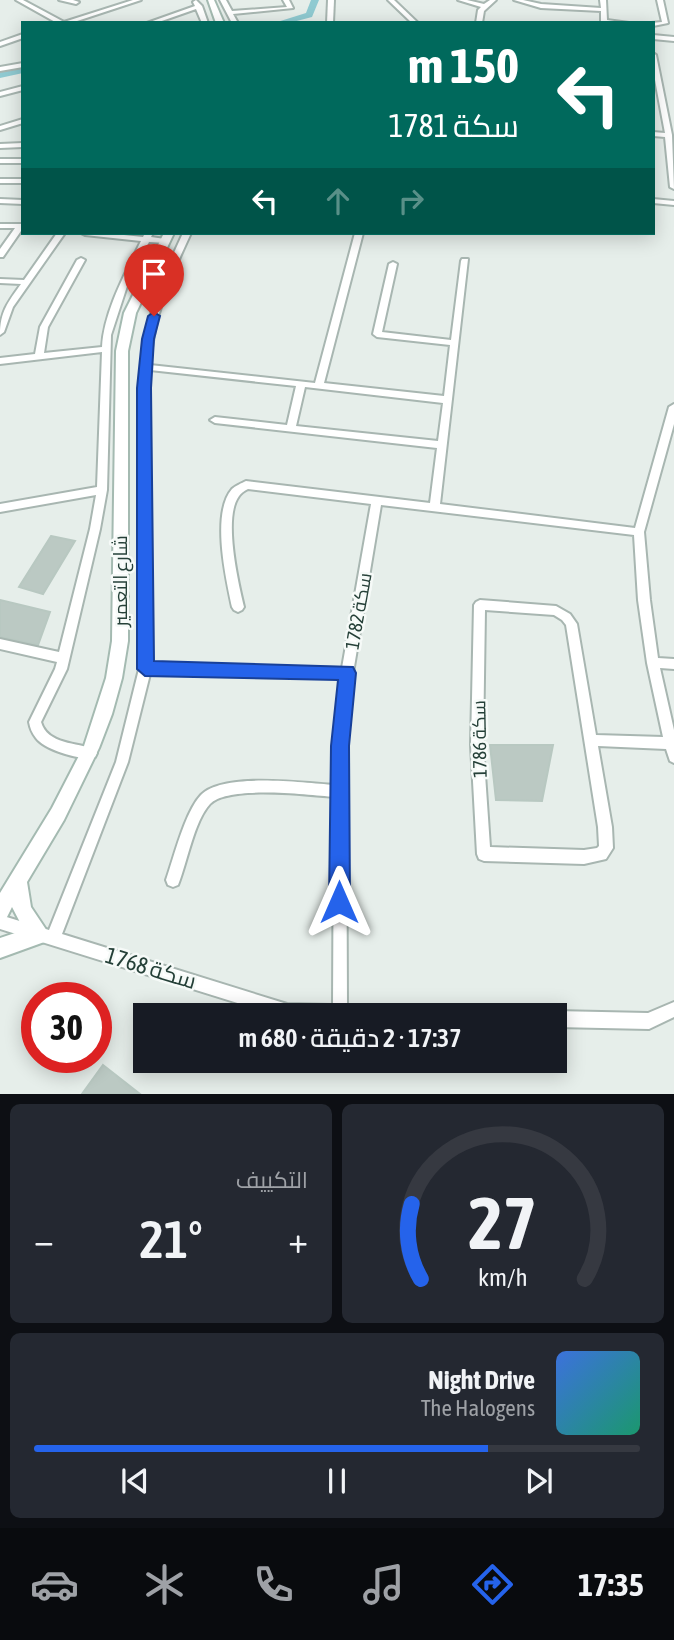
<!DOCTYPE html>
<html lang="ar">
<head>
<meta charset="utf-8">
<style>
  :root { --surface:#171b24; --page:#242831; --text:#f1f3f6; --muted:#9ea1a6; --line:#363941; --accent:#2563eb }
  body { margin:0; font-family:"Asap Condensed",Cairo,sans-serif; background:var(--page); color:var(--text); direction:rtl; height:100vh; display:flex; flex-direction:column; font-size:26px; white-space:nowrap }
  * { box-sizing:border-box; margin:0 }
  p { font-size:23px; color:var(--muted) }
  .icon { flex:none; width:38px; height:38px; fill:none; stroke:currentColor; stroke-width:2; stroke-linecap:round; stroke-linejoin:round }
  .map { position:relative; height:1094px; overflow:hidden; direction:ltr }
  .panel { display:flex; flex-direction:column; gap:10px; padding:10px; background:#0d0f14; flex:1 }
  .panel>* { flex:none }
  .top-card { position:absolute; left:21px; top:21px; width:634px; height:214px; border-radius:0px; box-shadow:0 4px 18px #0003; direction:rtl; background:#00695c; color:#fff; overflow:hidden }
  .speed { position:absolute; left:21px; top:982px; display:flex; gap:14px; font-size:35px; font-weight:700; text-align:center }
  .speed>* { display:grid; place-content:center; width:91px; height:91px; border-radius:50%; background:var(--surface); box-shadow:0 4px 18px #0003; line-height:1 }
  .speed .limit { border:10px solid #d22; background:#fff; color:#111 }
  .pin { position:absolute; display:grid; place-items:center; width:60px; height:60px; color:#fff; margin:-72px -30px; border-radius:50% 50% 50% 0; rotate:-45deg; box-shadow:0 0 7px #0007 }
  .pin .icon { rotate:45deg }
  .me { position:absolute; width:77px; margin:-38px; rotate:0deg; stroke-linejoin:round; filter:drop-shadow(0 0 5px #0008) }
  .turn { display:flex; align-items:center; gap:24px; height:147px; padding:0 21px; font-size:32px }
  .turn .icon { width:91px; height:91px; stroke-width:2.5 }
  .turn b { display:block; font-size:49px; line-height:60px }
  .lanes { display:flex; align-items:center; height:66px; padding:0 21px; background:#0003; justify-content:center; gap:35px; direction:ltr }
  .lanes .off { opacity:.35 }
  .big { font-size:52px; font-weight:600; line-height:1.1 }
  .panel .widget { flex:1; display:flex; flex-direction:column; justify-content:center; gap:10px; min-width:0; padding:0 24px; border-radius:10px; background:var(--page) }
  .panel .dial { align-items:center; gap:0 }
  .dial svg { height:182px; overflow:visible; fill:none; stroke:var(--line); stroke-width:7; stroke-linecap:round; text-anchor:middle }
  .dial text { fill:var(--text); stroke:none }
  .song { display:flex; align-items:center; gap:21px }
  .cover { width:84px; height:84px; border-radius:10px; background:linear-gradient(135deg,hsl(220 70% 55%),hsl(160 70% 35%)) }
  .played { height:7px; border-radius:4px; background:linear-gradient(90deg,var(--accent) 75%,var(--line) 75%) }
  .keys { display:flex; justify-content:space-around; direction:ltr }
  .heat { display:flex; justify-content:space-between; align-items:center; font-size:38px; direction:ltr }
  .panel .tiles { flex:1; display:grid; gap:10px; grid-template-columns:1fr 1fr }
  .widget:last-child { grid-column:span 2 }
  .trip { position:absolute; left:133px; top:1003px; width:434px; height:70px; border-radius:0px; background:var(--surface); box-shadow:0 4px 18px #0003; font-weight:600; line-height:70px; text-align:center; direction:rtl }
  .menu { display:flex; height:112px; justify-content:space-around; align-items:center; background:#090b0e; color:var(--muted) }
  .menu .icon { width:49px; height:49px }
  .menu .active { color:var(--accent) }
  .menu b { font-size:32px; color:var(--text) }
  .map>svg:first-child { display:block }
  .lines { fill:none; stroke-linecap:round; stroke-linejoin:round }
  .river { fill:#8fcad1; fill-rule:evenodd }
  .building { fill:#bbc9c3; stroke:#b8c8c1; stroke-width:2 }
  .street-casing { stroke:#a8b6b1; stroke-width:4 }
  .secondary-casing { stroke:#a4bab1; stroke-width:4 }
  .street { fill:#fff; fill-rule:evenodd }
  .secondary { fill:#fff; fill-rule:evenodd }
  .route { fill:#2563eb; stroke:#184099; stroke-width:2 }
  .labels { text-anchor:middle; stroke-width:5; stroke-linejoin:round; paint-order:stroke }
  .street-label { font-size:19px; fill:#254038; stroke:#f6faf8 }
  .near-street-label { font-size:23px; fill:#254038; stroke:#f6faf8 }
</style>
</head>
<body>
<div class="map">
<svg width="674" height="1094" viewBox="0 0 674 1094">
  <rect width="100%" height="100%" fill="#e6eeea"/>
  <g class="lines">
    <!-- river -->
    <g class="river">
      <polygon points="311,0 319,0 312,17 289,23 274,23 306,13"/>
      <polygon points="23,67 23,73 0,78 0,72"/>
    </g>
  </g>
  <!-- building -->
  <g class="building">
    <polygon points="51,536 75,541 43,594 19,587"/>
    <polygon points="0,600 50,612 38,645 0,637"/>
    <polygon points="490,745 553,745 542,801 496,800"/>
    <polygon points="103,1065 140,1094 82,1094"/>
  </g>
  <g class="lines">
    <defs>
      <g id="street">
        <polygon points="16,0 23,0 64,22 133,0 141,0 71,23 57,23"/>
        <polygon points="59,0 73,0 79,2 76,4"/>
        <polygon points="196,0 202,6 208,23 202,23 196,9 156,23 147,23 195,6 193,2"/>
        <polygon points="220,0 226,0 232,11 287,7 283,0 289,0 293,8 233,14 238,23 232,23"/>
        <polygon points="328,0 334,0 333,23 327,23"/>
        <polygon points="388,0 394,0 418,23 412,23"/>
        <polygon points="458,0 467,0 484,4 490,0 496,0 484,11 482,23 476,23 478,10 481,7"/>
        <polygon points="514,0 523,0 541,4 601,8 600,0 606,0 607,20 629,23 601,23 601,11 541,8"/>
        <polygon points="657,0 663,0 668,23 653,26 651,23 662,22"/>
        <polygon points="23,34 23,38 0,46 0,42"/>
        <polygon points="653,35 674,37 674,41 653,39"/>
        <polygon points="653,53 656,55 672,135 674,189 670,187 665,137 653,136 653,132 665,133 653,69"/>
        <polygon points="23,63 23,67 0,71 0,67"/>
        <polygon points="23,86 23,90 0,96 0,92"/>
        <polygon points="23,119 23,123 0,130 0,126"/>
        <polygon points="23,143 23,147 0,148 0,144"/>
        <rect x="0" y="159" width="23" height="4"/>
        <rect x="0" y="179" width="23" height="4"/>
        <polygon points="0,199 23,200 23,204 0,203"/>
        <polygon points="653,199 674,201 674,205 653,203"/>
        <polygon points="0,224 23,224 23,228 3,257 0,257 0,249 15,228 0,228"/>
        <path d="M 57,233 L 65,233 L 13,307 L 4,332 L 0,335 C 0,312 8,302 21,284 L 0,283 L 0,279 L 24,280 Z"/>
        <path d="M 81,233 L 105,233 L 143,237 L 145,233 L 153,233 L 151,237 L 165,239 L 169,241 L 165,243 L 149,242 L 127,286 L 111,335 L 107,490 L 100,529 L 67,669 L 41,722 C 47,744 77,743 95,749 L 97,753 L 95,757 C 81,761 45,750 36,738 C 32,733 30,728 29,722 L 55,669 L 57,662 L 0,649 L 0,639 L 59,652 L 90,529 L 96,495 L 0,512 L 0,504 L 97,487 L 102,352 L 0,364 L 0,358 L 35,354 L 40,327 L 77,260 L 81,258 L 85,260 L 48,327 L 44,353 L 102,347 C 104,311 126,272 141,241 L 85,235 Z"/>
        <path d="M 183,233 L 191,233 C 170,278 154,314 150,365 L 315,383 L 355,233 L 363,233 L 324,383 L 444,396 L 450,345 L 377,337 L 373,334 L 389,264 L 393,262 L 397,264 L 382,332 L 451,340 L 461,261 L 462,259 L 468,259 L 440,504 L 635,528 L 669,407 L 674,404 L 674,424 L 644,532 L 650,600 L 658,658 L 674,659 L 674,669 L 660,668 L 674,730 L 674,763 L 670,761 L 666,749 L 598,746 L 612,827 L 613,848 L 606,859 L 584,864 L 484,861 L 479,859 L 477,854 L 471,745 L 474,605 L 476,602 L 480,600 L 556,606 L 570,614 L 577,624 L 596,735 L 663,737 L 647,663 L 638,600 L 634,535 L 381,505 L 353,673 L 346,746 L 347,1005 L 427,1008 L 432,1010 L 434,1015 L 276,1015 L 0,929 L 0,915 L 49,930 L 116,762 L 139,669 L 140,388 L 144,339 L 158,288 ZM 150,370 L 296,386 L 287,425 L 215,417 L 210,420 L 215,423 L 437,448 L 430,503 L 246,481 C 242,483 235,486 232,489 C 211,513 226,579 232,607 L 234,610 L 238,612 L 242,610 L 244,607 C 238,582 223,517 239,496 C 241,493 244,491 248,489 L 371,504 L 342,668 L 151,664 L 148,388 ZM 305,387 L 443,403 L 438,441 L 296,426 ZM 485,610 L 554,615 L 562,620 L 566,625 L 598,827 L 599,846 L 597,848 L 584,850 L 490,847 L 483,745 ZM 150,674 L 341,678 L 334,746 L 334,785 C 303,783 223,772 201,795 C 185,812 174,857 166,880 L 168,885 L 173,887 L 178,885 C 187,863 194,821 210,804 C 228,785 308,795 334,797 L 333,1005 L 287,1004 L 62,934 L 128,762 Z"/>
        <polygon points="674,1002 674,1017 649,1029 555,1027 555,1015 549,1015 555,1011 648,1013"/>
      </g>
      <g id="secondary">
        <polygon points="208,0 214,0 224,23 216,23"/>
        <polygon points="164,233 174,233 136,313 128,351 128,641 122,678 112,714 99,748 64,820 27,882 31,907 49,934 47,941 0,958 0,938 24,930 12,907 7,917 0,919 0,893 52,808 84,746 106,678 112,641 116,351 124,313"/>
      </g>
    </defs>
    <!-- street casing -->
    <use href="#street" class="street-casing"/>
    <!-- secondary casing -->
    <use href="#secondary" class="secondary-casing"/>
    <!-- street -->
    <use href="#street" class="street"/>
    <!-- secondary -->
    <use href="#secondary" class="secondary"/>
  </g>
  <!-- route -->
  <polygon class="route" points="154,312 160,316 154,339 151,388 154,661 353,667 356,673 349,746 350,902 347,910 339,913 332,910 329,902 331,746 338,680 145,676 137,669 137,388 142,339 148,316"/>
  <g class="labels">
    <!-- street labels -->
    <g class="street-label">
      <text transform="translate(120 581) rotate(-90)" y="7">شارع التعمير</text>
      <text transform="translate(358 611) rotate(-80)" y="7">سكة 1782</text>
      <text transform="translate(479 739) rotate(-91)" y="7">سكة 1786</text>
    </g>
    <!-- near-street labels -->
    <g class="near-street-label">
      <text transform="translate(151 968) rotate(17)" y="8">سكة 1768</text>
    </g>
  </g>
</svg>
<div class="speed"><div class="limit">30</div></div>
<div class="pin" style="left:154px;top:316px;background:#d93025"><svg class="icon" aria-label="arrive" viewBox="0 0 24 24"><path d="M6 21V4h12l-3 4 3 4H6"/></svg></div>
<svg class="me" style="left:339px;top:902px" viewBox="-20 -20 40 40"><path d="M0-17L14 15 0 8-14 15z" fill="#2563eb" stroke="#fff" stroke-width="4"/></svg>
<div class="trip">17:37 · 2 دقيقة · 680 m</div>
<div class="top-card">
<div class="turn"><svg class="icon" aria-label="left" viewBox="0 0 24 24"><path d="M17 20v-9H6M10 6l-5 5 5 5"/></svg><div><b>150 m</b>سكة 1781</div></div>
<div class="lanes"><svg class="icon" aria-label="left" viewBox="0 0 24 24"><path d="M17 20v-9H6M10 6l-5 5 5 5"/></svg><svg class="icon off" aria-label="ahead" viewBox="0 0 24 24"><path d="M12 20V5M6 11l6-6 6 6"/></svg><svg class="icon off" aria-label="right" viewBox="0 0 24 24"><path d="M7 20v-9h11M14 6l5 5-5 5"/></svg></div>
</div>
</div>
<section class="panel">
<div class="tiles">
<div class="widget dial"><svg viewBox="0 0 100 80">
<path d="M14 69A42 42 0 1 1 86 69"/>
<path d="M14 69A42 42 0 0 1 10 36" stroke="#2563eb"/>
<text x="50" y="56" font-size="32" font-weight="700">27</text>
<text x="50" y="72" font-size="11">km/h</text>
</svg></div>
<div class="widget"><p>التكييف</p>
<div class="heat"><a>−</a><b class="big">21°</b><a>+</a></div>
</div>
<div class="widget">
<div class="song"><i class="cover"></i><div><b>Night Drive</b><p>The Halogens</p></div></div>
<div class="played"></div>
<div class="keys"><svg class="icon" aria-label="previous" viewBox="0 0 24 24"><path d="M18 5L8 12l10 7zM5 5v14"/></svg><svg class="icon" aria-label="pause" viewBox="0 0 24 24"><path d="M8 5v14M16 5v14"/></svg><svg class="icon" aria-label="next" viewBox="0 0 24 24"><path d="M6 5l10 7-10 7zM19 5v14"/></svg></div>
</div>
</div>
</section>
<nav class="menu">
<b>17:35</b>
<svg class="icon active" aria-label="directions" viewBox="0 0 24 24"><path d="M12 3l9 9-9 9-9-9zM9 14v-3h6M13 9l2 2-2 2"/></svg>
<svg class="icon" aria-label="music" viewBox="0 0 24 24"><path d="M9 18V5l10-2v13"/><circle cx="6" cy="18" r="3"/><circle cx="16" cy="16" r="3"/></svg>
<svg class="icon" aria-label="phone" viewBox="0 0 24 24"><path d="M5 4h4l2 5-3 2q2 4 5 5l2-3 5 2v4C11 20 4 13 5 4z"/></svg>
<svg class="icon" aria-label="climate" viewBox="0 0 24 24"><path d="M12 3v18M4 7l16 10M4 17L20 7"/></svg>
<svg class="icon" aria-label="car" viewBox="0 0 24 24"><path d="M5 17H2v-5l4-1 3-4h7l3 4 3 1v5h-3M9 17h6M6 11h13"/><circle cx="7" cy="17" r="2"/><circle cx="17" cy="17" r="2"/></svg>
</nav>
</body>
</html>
